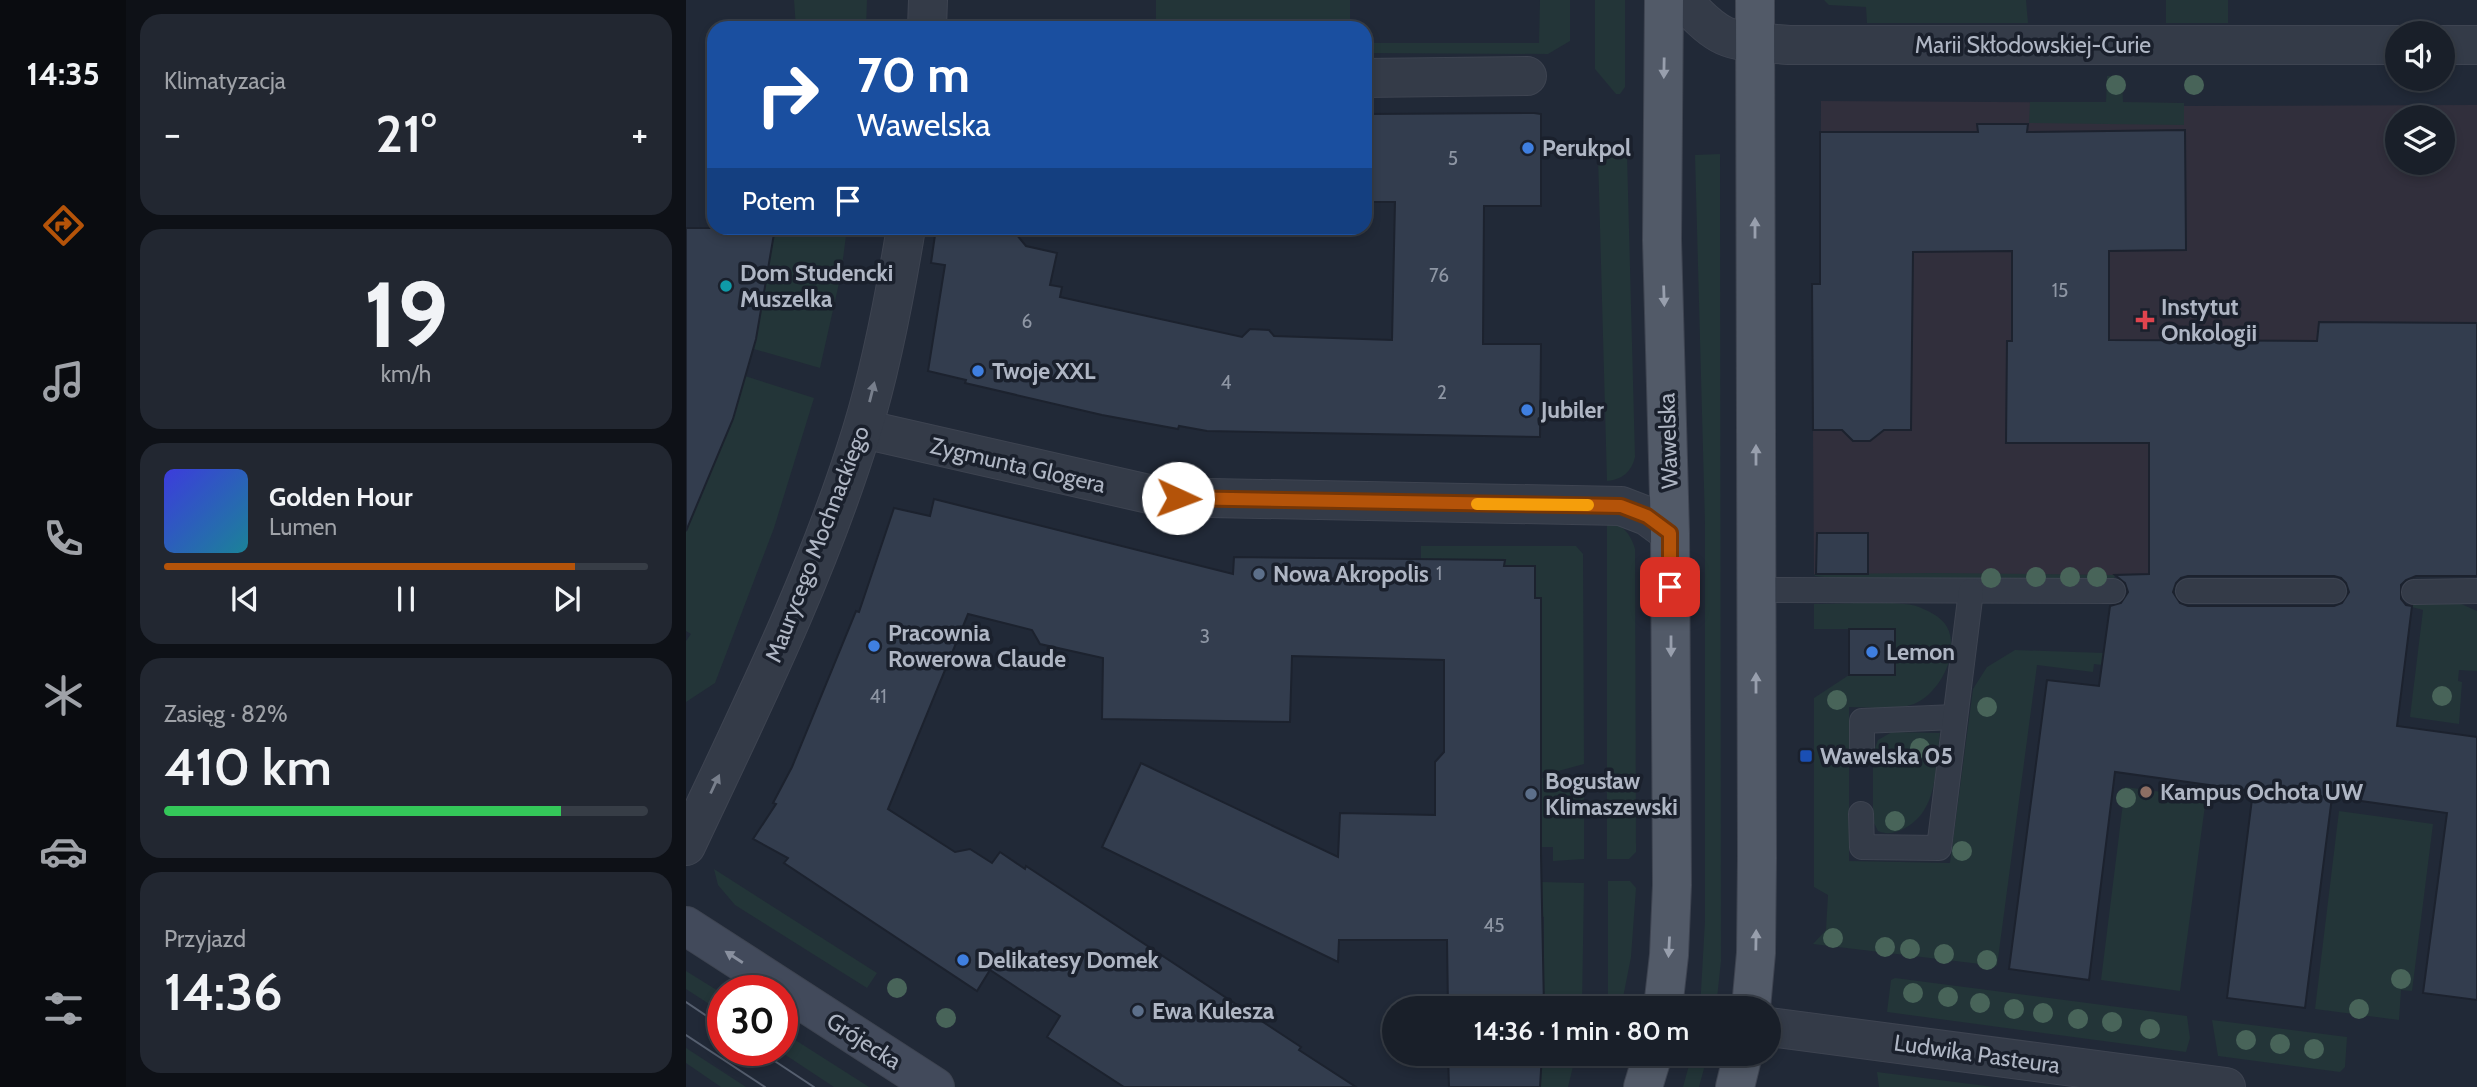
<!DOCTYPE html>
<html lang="pl">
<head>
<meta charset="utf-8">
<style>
  :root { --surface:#191f29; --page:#222731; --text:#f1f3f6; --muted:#9fa2a8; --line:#373d46; --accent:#b45309 }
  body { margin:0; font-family:Cabin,sans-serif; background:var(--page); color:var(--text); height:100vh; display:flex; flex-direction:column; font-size:26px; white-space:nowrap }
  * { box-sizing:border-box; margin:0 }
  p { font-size:23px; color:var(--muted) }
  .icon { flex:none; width:38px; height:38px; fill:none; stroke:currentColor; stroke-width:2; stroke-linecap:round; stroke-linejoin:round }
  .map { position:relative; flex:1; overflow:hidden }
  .sheet { display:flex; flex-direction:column; gap:14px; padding:14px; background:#0e1117; width:560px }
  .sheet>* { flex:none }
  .hud { position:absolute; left:21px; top:21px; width:665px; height:214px; border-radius:21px; box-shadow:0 4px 10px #0003,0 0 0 2px var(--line); background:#1a4fa0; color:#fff; overflow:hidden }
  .tools { position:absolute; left:1699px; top:21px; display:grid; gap:14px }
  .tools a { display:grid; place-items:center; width:70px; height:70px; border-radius:50%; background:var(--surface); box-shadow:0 4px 10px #0003,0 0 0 2px var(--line); font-size:35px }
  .speed { position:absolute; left:21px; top:975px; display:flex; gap:14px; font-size:35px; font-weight:700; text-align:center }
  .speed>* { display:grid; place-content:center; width:91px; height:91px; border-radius:50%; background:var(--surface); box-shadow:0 4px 10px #0003,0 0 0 2px var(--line); line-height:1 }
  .speed .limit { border:10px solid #d22; background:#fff; color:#111 }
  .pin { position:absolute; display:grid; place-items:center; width:60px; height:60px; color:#fff; margin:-30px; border-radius:14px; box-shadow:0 4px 10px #0006 }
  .me { position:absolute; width:77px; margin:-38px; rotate:92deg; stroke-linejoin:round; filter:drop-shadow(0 0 5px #0008) }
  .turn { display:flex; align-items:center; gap:24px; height:147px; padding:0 35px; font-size:32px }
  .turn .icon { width:91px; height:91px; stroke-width:2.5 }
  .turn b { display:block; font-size:49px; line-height:60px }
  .then { display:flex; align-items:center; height:66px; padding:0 35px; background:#0003; gap:14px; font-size:26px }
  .big { font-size:52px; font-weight:600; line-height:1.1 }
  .sheet .widget { flex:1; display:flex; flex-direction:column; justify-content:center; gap:10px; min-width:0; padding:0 24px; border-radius:21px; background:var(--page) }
  .sheet .dial { align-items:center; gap:0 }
  .dial b { font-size:91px; line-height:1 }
  .song { display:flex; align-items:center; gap:21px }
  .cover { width:84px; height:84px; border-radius:10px; background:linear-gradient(135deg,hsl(240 70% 55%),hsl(190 70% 35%)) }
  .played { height:7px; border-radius:4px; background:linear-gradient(90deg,var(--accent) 85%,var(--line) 85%) }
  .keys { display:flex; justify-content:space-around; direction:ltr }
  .heat { display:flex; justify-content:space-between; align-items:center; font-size:38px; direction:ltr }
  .charge { height:10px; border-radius:5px; background:linear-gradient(90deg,#34c759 82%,var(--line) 0) }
  .trip { position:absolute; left:696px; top:996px; width:399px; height:70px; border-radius:35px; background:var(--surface); box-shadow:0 4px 10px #0003,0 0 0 2px var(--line); font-weight:600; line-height:70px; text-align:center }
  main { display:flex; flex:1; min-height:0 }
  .menu { display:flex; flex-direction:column; width:126px; justify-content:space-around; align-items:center; background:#0a0c10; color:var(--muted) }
  .menu .icon { width:49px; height:49px }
  .menu .on { color:var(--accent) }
  .menu b { font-size:32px; color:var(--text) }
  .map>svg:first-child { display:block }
  .medical { fill:#312f3c; fill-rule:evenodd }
  .green { fill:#233538 }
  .building { fill:#333d4e; stroke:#1c222e; stroke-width:2; fill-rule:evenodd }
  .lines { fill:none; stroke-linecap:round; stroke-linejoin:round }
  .lane-casing { stroke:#3e4451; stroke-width:26 }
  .street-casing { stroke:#3e4451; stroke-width:40 }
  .secondary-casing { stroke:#3e4451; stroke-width:40 }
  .primary-casing { stroke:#3e4451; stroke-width:40 }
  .lane { stroke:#343b48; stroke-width:24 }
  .street { stroke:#343b48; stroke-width:38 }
  .secondary { stroke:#424a5b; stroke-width:38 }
  .primary { stroke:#525a68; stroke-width:38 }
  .tram { stroke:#565f6f; stroke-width:2 }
  .tree { fill:#486459 }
  .oneway { fill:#989fad }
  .oneway2 { fill:#787f8c }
  .oneway3 { fill:#89909f }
  .route-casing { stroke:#753606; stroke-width:18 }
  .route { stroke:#b45309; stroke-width:12 }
  .slow { stroke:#f59e0b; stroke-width:12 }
  .shop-dot { fill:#3f7fe0; stroke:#1a202c; stroke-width:2.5 }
  .culture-dot { fill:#0f9aa8; stroke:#1a202c; stroke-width:2.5 }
  .health-dot { fill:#e0444e; stroke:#1a202c; stroke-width:2.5 }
  .service-dot { fill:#5c6f8a; stroke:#1a202c; stroke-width:2.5 }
  .transit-dot { fill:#1a4fb4; stroke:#1a202c; stroke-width:2.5 }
  .education-dot { fill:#8d6e63; stroke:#1a202c; stroke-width:2.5 }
  .labels { text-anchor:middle; stroke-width:7; stroke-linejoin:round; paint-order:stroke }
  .number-label { font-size:19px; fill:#8e96a4 }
  .street-label { font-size:23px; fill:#afb6c4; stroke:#1a202c }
  .poi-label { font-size:23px; font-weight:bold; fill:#afb6c4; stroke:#1a202c; text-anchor:start }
</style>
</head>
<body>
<main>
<nav class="menu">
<b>14:35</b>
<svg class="icon on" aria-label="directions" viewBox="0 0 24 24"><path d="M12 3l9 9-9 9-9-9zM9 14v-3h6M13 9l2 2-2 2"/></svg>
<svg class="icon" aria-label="music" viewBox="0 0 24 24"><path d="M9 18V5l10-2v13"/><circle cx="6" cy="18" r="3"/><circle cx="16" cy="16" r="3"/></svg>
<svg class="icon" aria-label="phone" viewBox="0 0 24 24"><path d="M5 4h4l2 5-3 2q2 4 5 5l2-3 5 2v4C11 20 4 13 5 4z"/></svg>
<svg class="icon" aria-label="climate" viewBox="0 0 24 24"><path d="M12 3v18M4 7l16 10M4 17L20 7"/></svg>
<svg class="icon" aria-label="car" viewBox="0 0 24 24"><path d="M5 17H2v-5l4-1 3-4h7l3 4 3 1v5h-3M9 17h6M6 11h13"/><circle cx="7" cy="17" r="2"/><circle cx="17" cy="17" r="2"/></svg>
<svg class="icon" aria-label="filters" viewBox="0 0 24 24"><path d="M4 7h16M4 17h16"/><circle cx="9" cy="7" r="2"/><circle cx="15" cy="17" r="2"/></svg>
</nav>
<section class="sheet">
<div class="widget"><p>Klimatyzacja</p>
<div class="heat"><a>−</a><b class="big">21°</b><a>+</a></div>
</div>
<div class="widget dial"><b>19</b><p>km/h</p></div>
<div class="widget">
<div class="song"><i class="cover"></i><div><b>Golden Hour</b><p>Lumen</p></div></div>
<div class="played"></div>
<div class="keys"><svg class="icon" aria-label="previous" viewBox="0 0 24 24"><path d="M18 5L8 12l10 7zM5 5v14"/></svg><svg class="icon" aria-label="pause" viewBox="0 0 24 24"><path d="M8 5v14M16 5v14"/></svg><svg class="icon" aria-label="next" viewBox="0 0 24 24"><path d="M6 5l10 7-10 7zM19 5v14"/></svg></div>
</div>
<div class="widget"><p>Zasięg · 82%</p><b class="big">410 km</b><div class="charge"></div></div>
<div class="widget"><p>Przyjazd</p><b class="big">14:36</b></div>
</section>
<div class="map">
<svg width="1791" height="1087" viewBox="0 0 1791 1087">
  <rect width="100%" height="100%" fill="#212937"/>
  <!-- medical -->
  <path class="medical" d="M 1135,101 L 1498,103 L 1498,106 L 1791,105 L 1791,576 L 1128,574 L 1126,284 L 1134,283 ZM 1712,117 L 1757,117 L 1757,163 L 1712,163 Z"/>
  <!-- green -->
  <g class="green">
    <polygon points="108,0 181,0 180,28 110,28"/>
    <rect x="470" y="0" width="194" height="28"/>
    <polygon points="854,0 884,0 884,41 862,54 679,53 679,43 853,43"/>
    <polygon points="909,0 939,0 939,87 934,94 930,94 909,69"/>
    <polygon points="1138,0 1340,0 1342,23 1181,23 1180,7 1143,5"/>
    <rect x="1480" y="0" width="62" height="23"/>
    <polygon points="1421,76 1436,76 1437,102 1498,103 1498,125 1343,123 1344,102 1420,102"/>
    <path d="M 941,154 L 949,457 C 946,471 936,480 921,481 L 912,155 Z"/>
    <polygon points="1034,154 1035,961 1030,1008 1014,1008 1019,921 1019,524 1009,155"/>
    <polygon points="89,228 161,228 155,274 134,368 68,349"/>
    <polygon points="59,376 128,398 88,528 29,683 0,702 0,641 5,634 0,631 0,524 16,493 47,419"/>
    <path d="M 921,520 C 937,525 944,533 949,549 L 950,852 L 943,859 L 921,859 Z"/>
    <polygon points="735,546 890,546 897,554 898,764 865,773 855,772 855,598 849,598 849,572 844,566 818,566 818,560 735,559"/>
    <polygon points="1248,573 1429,575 1428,580 1147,578 1129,576 1128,574"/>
    <polygon points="1773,603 1791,611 1791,671 1773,670 1772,681 1776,682 1773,724 1724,717 1737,610 1726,607 1727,604"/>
    <path d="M 1128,604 C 1148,604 1215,600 1230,606 C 1241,610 1255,616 1261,627 C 1275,653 1253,694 1228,704 C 1209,711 1183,707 1163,707 L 1163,861 L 1264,863 L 1287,689 L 1301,667 L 1329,650 L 1418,653 L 1416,665 L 1408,664 L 1407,672 L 1351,665 L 1311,966 L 1127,944 L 1140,930 L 1142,895 L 1128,887 L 1128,698 L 1163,675 L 1209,675 L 1208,629 L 1128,629 Z"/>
    <path d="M 1206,732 L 1254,733 C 1249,766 1253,810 1219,828 C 1210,833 1201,835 1192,831 L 1187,821 L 1187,754 L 1192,740 Z"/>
    <polygon points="898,776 898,859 867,861 867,847 855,847 855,778"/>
    <polygon points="1439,787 1520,798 1494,991 1415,980"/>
    <polygon points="1653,811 1747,824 1726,991 1715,990 1713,1020 1629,1009"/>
    <polygon points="28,869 191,973 181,988 49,905 32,885"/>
    <polygon points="922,881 944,881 950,888 945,957 935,1008 922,1008"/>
    <polygon points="855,882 898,883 896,1008 858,1008 858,917 855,916"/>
    <polygon points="0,971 37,994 37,1013 0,989"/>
    <polygon points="1209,978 1501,1016 1504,1038 1500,1052 1201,1012 1205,980"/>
    <polygon points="1526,1020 1661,1037 1659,1067 1654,1072 1532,1056"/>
    <polygon points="96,1032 103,1036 183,1087 148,1087 92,1050 96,1050"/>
    <polygon points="0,1048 60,1087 35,1087 0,1063"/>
    <polygon points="856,1054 890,1054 882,1087 854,1087"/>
    <polygon points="1006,1054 1022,1054 1013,1087 997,1087"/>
    <polygon points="1191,1072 1308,1087 1193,1087"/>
  </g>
  <!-- building -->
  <g class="building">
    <polygon points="848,113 855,114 855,206 798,206 797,344 855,344 854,437 521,431 493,426 492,429 416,415 279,383 280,380 242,371 259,265 245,263 250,228 325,228 340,246 371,253 364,285 376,287 374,297 556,337 564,329 583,330 588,336 706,340 709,202 679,202 679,114"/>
    <path d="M 1291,124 L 1342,124 L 1341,132 L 1499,130 L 1500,250 L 1423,251 L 1423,340 L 1631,341 L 1633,322 L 1791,323 L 1791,576 L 1730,576 L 1720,580 L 1715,585 L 1715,599 L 1720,605 L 1726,606 L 1711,726 L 1791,737 L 1791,1000 L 1737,993 L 1761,813 L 1646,797 L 1619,1008 L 1541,998 L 1567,791 L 1429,772 L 1403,980 L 1323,969 L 1361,680 L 1413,686 L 1424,606 L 1435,603 L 1442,592 L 1439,583 L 1429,575 L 1463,574 L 1463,443 L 1320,443 L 1321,341 L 1326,341 L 1326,251 L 1227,252 L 1225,430 L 1198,430 L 1184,441 L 1167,441 L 1156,430 L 1127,430 L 1126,284 L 1134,284 L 1134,132 L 1292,132 ZM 1502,576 L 1648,576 L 1655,578 L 1660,583 L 1663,592 L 1656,603 L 1648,606 L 1502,606 L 1494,603 L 1487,592 L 1490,583 L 1495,578 Z"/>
    <polygon points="0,228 89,228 70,339 47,419 0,531"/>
    <polygon points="248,499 547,574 548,557 819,560 818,566 849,566 849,598 855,598 855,855 858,1008 762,1008 761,940 653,940 652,962 416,847 455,763 652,857 654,813 749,815 749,762 758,752 758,660 606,656 604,722 416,719 417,658 354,644 346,630 282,614 202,809 269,852 284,849 306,863 314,852 339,869 340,866 615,1047 613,1050 670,1087 438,1087 361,1037 374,1016 304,970 291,991 98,863 102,858 67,839 90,804 87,803 106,767 170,611 173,612 208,508 244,516"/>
    <polygon points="1131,533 1182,533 1182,574 1130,574"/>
    <rect x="1163" y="629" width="46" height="46"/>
    <polygon points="762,1054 856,1054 854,1087 763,1087"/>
  </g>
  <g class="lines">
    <defs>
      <g id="lane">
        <polyline points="1070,590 1427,591"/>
        <polyline points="1502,591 1648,591"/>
        <polyline points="1728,592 1791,591"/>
        <polyline points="1176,753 1176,721 1269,717"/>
        <polyline points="1175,814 1176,847 1253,848 1285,591"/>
      </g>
      <g id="street">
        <path d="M 997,0 C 1037,46 1047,40 1103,45 L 1712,45"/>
        <polyline points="241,28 242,0"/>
        <polyline points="1757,45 1791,45"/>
        <polyline points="679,78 841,76"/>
        <polyline points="177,429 476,497 935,506 961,516 984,533"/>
        <path d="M 0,846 C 64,710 132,574 176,430 C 196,365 209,295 220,228"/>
        <polyline points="1083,1027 1540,1087"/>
      </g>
      <polyline id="secondary" points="0,926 249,1087"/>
      <g id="primary">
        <polyline points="977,1008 983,955 986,885 984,533 976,240 978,0"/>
        <polyline points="1065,1008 1070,953 1071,858 1069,0"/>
        <polyline points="957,1087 967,1054"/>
        <polyline points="1049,1087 1057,1054"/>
      </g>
    </defs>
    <!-- lane casing -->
    <use href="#lane" class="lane-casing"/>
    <!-- street casing -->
    <use href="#street" class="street-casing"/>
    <!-- secondary casing -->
    <use href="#secondary" class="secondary-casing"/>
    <!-- primary casing -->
    <use href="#primary" class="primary-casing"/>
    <!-- lane -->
    <use href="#lane" class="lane"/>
    <!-- street -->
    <use href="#street" class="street"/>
    <!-- secondary -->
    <use href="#secondary" class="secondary"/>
    <!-- primary -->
    <use href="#primary" class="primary"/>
    <!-- tram -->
    <g class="tram">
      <polyline points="0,1002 37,1027"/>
      <polyline points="0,1035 79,1087"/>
      <polyline points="72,1050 128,1087"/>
    </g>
  </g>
  <!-- trees -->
  <g class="tree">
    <circle cx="1430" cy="85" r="10"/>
    <circle cx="1508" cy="85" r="10"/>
    <circle cx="1350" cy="577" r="10"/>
    <circle cx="1384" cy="577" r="10"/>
    <circle cx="1411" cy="577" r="10"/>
    <circle cx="1305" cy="578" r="10"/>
    <circle cx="1756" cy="696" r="10"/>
    <circle cx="1151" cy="700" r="10"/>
    <circle cx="1301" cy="707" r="10"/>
    <circle cx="1234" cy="748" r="10"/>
    <circle cx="1440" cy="798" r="10"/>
    <circle cx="1209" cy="821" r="10"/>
    <circle cx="1276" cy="851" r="10"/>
    <circle cx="1147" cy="938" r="10"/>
    <circle cx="1199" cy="947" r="10"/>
    <circle cx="1224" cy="949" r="10"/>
    <circle cx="1258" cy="954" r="10"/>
    <circle cx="1301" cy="960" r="10"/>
    <circle cx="1715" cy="979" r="10"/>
    <circle cx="211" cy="988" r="10"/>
    <circle cx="1227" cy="993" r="10"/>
    <circle cx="1262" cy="997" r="10"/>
    <circle cx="1294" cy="1003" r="10"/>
    <circle cx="1328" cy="1009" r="10"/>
    <circle cx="1673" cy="1009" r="10"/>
    <circle cx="1357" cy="1013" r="10"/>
    <circle cx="260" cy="1018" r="10"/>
    <circle cx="1392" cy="1019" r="10"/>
    <circle cx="1426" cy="1022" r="10"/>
    <circle cx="1464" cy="1029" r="10"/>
    <circle cx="1560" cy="1040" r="10"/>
    <circle cx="1594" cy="1044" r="10"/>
    <circle cx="1628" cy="1049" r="10"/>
  </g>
  <!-- one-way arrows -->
  <defs><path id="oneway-solid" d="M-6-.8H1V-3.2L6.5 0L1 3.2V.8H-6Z" transform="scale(1.75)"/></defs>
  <g class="oneway">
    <use href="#oneway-solid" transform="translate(978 68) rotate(91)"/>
    <use href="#oneway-solid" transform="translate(1069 228) rotate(-90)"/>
    <use href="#oneway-solid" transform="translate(978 296) rotate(88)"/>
    <use href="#oneway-solid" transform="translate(1070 455) rotate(-90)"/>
    <use href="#oneway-solid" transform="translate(985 646) rotate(90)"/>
    <use href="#oneway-solid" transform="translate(1070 683) rotate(-90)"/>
    <use href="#oneway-solid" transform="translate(1070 940) rotate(-89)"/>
    <use href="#oneway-solid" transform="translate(983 947) rotate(93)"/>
  </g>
  <g class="oneway2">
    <use href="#oneway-solid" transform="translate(186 392) rotate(-76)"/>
    <use href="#oneway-solid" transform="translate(29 784) rotate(-65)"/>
  </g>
  <use class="oneway3" href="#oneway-solid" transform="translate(48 957) rotate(-147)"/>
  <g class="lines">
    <defs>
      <polyline id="route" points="492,498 935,506 961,516 984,533 984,587"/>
    </defs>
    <!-- route casing -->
    <use href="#route" class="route-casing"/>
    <!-- route -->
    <use href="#route" class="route"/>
    <!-- slow -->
    <polyline class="slow" points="791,504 902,505"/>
  </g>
  <!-- markers -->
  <g class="shop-dot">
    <circle cx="842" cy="148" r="7"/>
    <circle cx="292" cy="371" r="7"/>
    <circle cx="841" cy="410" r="7"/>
    <circle cx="188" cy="646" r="7"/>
    <circle cx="1186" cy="652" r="7"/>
    <circle cx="277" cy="960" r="7"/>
  </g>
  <circle class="culture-dot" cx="40" cy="286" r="7"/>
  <path class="health-dot" d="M1455.5 309.5h7v7h7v7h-7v7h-7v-7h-7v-7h7z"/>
  <g class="service-dot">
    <circle cx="573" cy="574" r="7"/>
    <circle cx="845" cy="794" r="7"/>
    <circle cx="452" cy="1011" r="7"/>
  </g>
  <rect class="transit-dot" x="1113" y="749" width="14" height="14" rx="3.5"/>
  <circle class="education-dot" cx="1460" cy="792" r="7"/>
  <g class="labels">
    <!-- number labels -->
    <g class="number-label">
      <text x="767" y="165">5</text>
      <text x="753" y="282">76</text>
      <text x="1374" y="297">15</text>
      <text x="341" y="328">6</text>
      <text x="540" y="389">4</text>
      <text x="756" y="399">2</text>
      <text x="753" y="580">1</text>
      <text x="519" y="643">3</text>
      <text x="192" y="703">41</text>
      <text x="808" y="932">45</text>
    </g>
    <!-- street labels -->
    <g class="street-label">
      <text x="1347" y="53">Marii Skłodowskiej-Curie</text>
      <text transform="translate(982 441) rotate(-92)" y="8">Wawelska</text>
      <text transform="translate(332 465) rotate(13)" y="8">Zygmunta Glogera</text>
      <text transform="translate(131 544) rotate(-69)" y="8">Maurycego Mochnackiego</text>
      <text transform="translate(178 1041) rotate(33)" y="8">Grójecka</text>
      <text transform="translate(1291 1054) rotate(8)" y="8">Ludwika Pasteura</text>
    </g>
    <!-- poi labels -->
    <g class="poi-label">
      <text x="856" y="156">Perukpol</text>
      <text x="54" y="281">Dom Studencki<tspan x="54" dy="26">Muszelka</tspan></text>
      <text x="1475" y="315">Instytut<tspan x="1475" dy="26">Onkologii</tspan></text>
      <text x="306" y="379">Twoje XXL</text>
      <text x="855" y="418">Jubiler</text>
      <text x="587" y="582">Nowa Akropolis</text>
      <text x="202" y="641">Pracownia<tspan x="202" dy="26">Rowerowa Claude</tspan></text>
      <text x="1200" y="660">Lemon</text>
      <text x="1134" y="764">Wawelska 05</text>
      <text x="859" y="789">Bogusław<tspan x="859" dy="26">Klimaszewski</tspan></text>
      <text x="1474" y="800">Kampus Ochota UW</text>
      <text x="291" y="968">Delikatesy Domek</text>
      <text x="466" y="1019">Ewa Kulesza</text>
    </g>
  </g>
</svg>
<div class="tools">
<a><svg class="icon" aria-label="sound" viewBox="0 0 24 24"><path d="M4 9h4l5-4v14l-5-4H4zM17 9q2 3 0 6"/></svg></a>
<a><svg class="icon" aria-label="layers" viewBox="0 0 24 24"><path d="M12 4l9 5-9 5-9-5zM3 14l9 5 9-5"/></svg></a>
</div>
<div class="speed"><div class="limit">30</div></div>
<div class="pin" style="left:984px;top:587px;background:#d93025"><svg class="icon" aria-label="arrive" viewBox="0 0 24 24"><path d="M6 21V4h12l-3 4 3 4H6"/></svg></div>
<svg class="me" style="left:492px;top:498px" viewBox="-20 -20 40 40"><circle r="19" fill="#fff"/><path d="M0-13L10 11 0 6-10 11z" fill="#b45309"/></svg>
<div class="trip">14:36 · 1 min · 80 m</div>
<div class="hud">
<div class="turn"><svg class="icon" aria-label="right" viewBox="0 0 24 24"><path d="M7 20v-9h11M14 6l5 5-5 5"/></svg><div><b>70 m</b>Wawelska</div></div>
<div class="then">Potem<svg class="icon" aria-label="arrive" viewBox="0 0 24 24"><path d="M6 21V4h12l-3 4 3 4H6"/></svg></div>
</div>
</div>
</main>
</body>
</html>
